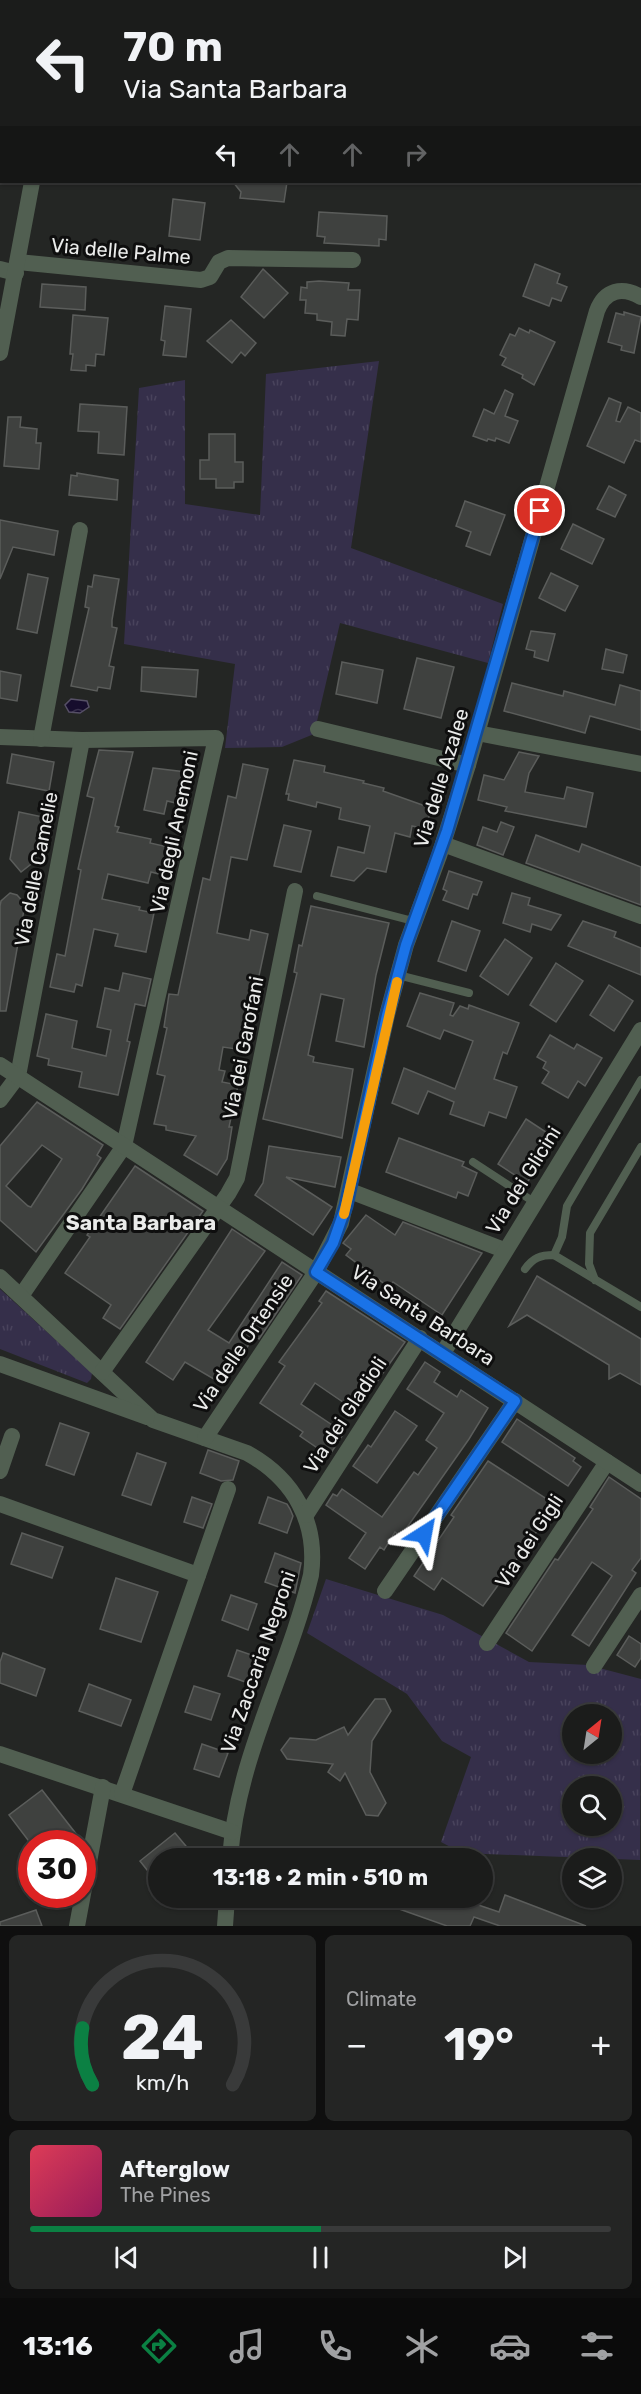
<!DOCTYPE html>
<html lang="en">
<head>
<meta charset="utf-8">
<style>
  :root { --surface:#1b1c1b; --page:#242524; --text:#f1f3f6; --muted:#a0a1a3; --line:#393a3a; --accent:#0b8043 }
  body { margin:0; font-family:Rubik,sans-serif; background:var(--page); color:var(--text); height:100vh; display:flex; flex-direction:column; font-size:22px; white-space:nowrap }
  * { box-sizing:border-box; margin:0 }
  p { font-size:20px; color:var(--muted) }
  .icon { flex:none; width:33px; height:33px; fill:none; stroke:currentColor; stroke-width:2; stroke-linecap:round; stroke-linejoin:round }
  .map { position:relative; height:1926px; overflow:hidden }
  .details { display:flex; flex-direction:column; gap:9px; padding:9px; background:#0f0f0f; flex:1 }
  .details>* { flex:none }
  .guide { position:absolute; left:0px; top:0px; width:642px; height:183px; box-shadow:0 2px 4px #0004,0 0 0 2px var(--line); background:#1b1c1b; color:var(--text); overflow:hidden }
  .needle { width:39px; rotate:30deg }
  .fabs { position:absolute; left:562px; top:1704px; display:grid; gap:12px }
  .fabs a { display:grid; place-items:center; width:60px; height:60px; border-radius:50%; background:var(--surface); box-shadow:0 2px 4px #0004,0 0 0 2px var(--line); font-size:30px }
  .speed { position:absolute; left:18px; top:1830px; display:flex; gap:12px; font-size:30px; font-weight:700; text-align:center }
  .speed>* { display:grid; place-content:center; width:78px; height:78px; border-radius:50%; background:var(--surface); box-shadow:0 2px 4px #0004,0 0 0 2px var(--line); line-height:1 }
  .speed .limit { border:9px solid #d22; background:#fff; color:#111 }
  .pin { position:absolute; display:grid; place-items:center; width:51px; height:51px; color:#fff; margin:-26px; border:3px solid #fff; border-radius:50%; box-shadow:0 2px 6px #0007 }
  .me { position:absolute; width:66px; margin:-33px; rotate:34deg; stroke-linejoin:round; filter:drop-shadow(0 0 4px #0008) }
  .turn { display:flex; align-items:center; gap:21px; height:126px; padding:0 24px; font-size:27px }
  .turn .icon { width:78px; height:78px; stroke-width:2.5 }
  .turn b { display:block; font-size:42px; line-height:51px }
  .lanes { display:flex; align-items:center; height:57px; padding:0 24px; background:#0003; justify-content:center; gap:30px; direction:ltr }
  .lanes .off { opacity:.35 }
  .big { font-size:45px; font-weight:700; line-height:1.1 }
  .details .tile { flex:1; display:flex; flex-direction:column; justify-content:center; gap:9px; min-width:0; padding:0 21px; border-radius:9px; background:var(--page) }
  .details .dial { align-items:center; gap:0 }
  .dial svg { height:156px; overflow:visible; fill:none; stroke:var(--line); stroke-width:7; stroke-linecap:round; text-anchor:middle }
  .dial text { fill:var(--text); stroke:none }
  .song { display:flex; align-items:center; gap:18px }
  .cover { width:72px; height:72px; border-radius:9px; background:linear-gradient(135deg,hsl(350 70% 55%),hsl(330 70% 35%)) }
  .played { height:6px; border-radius:3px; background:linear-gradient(90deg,var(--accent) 50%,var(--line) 50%) }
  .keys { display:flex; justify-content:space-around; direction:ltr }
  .heat { display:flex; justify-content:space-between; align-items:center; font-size:33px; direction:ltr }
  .details .tiles { flex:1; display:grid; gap:9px; grid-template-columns:1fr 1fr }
  .tile:last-child { grid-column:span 2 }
  .trip { position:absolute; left:148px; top:1848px; width:345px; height:60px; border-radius:30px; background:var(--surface); box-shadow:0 2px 4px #0004,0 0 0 2px var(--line); font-weight:700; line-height:60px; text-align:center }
  .tabs { display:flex; height:96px; justify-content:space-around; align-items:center; background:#0b0b0b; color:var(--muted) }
  .tabs .icon { width:42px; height:42px }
  .tabs .selected { color:var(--accent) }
  .tabs b { font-size:27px; color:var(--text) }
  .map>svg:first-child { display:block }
  .grass { fill:url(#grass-tufts); fill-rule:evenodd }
  .water { fill:url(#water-waves); stroke:#565066; stroke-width:1.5 }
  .building { fill:#3f413f; stroke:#5b5d5b; stroke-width:1.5; fill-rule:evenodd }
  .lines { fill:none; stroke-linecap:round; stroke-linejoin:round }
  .service { stroke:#515f51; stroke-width:8 }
  .minor { stroke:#515f51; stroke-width:16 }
  .tertiary { stroke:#515f51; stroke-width:16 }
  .route-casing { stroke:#114b97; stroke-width:15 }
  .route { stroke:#1a73e8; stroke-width:10 }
  .slow { stroke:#f59e0b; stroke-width:10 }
  .labels { text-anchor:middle; stroke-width:6; stroke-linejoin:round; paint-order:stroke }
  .street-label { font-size:20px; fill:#eaebea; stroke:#0e0e0e }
  .neighbourhood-label { font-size:21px; font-weight:bold; fill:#eaebea; stroke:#0e0e0e }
</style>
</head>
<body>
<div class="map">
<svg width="641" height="1926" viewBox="0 0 641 1926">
  <defs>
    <pattern id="grass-tufts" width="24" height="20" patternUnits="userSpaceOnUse" patternTransform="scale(1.5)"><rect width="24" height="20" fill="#352f4a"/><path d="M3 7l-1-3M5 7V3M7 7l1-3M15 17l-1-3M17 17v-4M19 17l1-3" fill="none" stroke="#49435c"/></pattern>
    <pattern id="water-waves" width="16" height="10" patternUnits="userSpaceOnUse" patternTransform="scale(1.5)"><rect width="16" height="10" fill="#160d2d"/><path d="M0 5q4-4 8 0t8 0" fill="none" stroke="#38304c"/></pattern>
  </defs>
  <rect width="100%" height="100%" fill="#242624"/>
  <!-- grass -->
  <g class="grass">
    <polygon points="379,361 351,548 503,604 488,663 340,623 314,734 282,747 225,748 235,664 124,644 139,388 185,380 185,504 260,515 266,374"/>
    <polygon points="0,1289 92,1373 91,1379 87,1383 0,1349"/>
    <path d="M 326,1579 L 443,1615 L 529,1662 L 588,1665 L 641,1679 L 640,1860 L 462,1853 L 441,1842 L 471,1757 L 442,1741 L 407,1694 L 307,1633 ZM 573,1714 L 612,1714 L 612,1754 L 573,1754 ZM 573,1786 L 612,1786 L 612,1826 L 573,1826 Z"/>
  </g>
  <!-- water -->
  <polygon class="water" points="71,699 87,701 89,707 80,713 69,712 65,705"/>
  <!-- building -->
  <g class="building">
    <polygon points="233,182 287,182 284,202 240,198 241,192"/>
    <polygon points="173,199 205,203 200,240 169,236"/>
    <polygon points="319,212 387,216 386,240 379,239 379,246 324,243 325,237 317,236"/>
    <polygon points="535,264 560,274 557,283 567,287 561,301 552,298 549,306 523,296"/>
    <polygon points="263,269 288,293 264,318 241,297"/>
    <polygon points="319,281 349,283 348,290 360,290 358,320 347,319 345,336 331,335 332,322 317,320 317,314 305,313 306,300 300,300 301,287 307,288 307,282"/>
    <polygon points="42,284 86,287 85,310 40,307"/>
    <polygon points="165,306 191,309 186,357 163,355 165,341 161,340"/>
    <polygon points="624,312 641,317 634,353 621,350 622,346 608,342 616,313 624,315"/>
    <polygon points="73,315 108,318 104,355 96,354 95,366 86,365 86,371 71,370 73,354 70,354"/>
    <polygon points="231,320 256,343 245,356 241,352 232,363 207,341"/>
    <polygon points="519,328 529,333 530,330 555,342 534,385 522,378 523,375 502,365 506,358 500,355 510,334 515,336"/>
    <polygon points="505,390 513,394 505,416 518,421 509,443 496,438 495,441 488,439 487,441 473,436 484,409 494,414"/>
    <polygon points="609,398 621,403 616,421 620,422 628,407 641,413 641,442 635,440 624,463 587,446"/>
    <polygon points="80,404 127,407 124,455 98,453 99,432 78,431"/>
    <polygon points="8,417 21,417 20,427 37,429 36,443 41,443 39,469 4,466"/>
    <polygon points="209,434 235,434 235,462 243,462 243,482 234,482 234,488 216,488 216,479 200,479 200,460 209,460"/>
    <polygon points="77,473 118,480 117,500 69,495 71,475 77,476"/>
    <polygon points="609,486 626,495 615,517 597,509"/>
    <polygon points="465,501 505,515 490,555 466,546 471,532 456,526"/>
    <polygon points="0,520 58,531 54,555 13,547 0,579"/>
    <polygon points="573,524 604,539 592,564 561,549"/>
    <polygon points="551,573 578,586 565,611 539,598"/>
    <polygon points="28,574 48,578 37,633 17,629"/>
    <polygon points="94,575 119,579 112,620 112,627 117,628 109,666 114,667 110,689 98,687 97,691 71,686 89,608 85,607 88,586 92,587"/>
    <polygon points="531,631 555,634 548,661 534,657 535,651 526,649"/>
    <polygon points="606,649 627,655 623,673 602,669"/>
    <polygon points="417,658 454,667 441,718 404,709"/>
    <polygon points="342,662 383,670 377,703 336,694"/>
    <polygon points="142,667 198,670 196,697 141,691"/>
    <polygon points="0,671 21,675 17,701 0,698"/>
    <polygon points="512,683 563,696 564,691 615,705 620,685 641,691 641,730 590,716 585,733 504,711"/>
    <polygon points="99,750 133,752 115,826 119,827 117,832 151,839 150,843 168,847 163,875 151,872 148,883 108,874 102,899 140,907 139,910 154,913 146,952 115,946 118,934 94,929 82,986 76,984 74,992 50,987 57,954 65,956 81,870 78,869 94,798 87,796"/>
    <polygon points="519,752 539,756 529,773 525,792 564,799 567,787 593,793 586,827 505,811 507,807 478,800 484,775 504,780"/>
    <polygon points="12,754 54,762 49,791 7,783"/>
    <polygon points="294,760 325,766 324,772 364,781 363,783 384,788 383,791 431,808 426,829 412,826 410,837 395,833 386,872 367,868 354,881 331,876 338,847 364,853 370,826 339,819 341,808 317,802 316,807 288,800 289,794 286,794"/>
    <polygon points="243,764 268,769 247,860 231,857 217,933 249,940 251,930 268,934 243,1050 223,1047 219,1070 225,1071 222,1082 238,1085 229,1127 232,1127 227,1159 217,1175 184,1155 196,1136 166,1130 166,1126 154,1124 165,1076 157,1074 167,1028 164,1027 169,994 178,995 203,878 210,880 228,796 236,798"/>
    <polygon points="153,768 186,772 180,804 167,801 164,814 144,810"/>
    <polygon points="19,812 43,817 35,861 21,872 10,859"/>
    <polygon points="501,822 514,827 503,855 477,845 483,827 497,832"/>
    <polygon points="284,825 311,831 301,872 274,866"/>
    <polygon points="536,835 579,852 582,844 641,867 641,905 526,863"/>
    <polygon points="449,871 482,882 477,895 473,894 468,909 443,900 447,891 443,889"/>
    <polygon points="10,893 17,895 25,904 6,1011 0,1011 0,906 1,901"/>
    <polygon points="512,893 530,898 528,905 561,915 551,930 532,924 530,932 503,923"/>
    <polygon points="311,906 389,923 376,975 364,1047 336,1041 344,999 321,994 308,1055 314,1057 313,1062 353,1069 342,1138 263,1119 297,973 294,972 299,945 302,946"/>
    <polygon points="452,921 480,931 466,971 438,961"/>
    <polygon points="583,921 616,932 614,937 641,948 641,975 568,946"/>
    <polygon points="505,939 532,958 508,995 480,976"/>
    <polygon points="556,963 583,981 556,1022 530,1005"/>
    <polygon points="123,973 151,979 145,1006 135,1004 127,1041 130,1042 118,1095 79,1087 82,1072 48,1065 49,1059 37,1056 46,1014 77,1021 72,1048 106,1056 111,1030 97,1027 105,988 119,991"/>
    <polygon points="609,985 633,1001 614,1031 590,1015"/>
    <polygon points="420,993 454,1003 450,1015 453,1016 460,1006 468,1009 469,1005 519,1023 507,1054 503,1052 494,1079 517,1087 506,1118 489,1112 484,1126 450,1114 454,1102 428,1091 418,1114 392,1103 404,1068 455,1089 473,1041 444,1030 440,1039 407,1026"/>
    <polygon points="550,1035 574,1049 577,1044 602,1058 585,1086 578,1081 568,1098 542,1083 549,1072 543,1068 546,1062 537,1057"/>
    <path d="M 37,1102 L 103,1145 L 97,1155 L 101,1158 L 82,1189 L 36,1252 L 0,1220 L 0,1146 ZM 42,1145 L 62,1159 L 31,1207 L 28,1206 L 6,1186 Z"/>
    <polygon points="526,1119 555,1138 527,1183 498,1164"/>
    <polygon points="399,1138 464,1162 462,1166 477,1173 468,1196 458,1192 456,1198 386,1172"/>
    <polygon points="269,1146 341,1157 335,1187 286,1177 332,1207 313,1235 255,1195 263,1183"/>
    <polygon points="135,1166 203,1211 120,1329 103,1318 111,1305 65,1273 90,1237 87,1235"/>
    <polygon points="366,1215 395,1235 403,1222 482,1253 442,1315 393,1282 390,1288 346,1255 351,1249 343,1243"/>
    <polygon points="232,1229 265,1251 208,1330 229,1343 282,1262 302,1275 259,1339 254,1336 224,1385 185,1362 173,1380 146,1362"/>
    <polygon points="537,1276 641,1339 641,1385 620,1373 609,1379 609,1365 527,1315 509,1326"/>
    <polygon points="326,1291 405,1342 356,1411 315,1383 301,1404 344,1433 329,1456 300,1436 303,1432 260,1403 285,1366 279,1362 322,1303 319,1301"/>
    <polygon points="425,1362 440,1372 434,1382 457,1397 461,1390 488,1408 469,1439 401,1536 395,1532 384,1550 380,1547 365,1569 349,1558 366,1533 326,1505 333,1494 337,1496 342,1489 382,1517 414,1472 418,1475 437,1448 426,1440 444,1413 407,1389"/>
    <polygon points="395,1411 417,1426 377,1483 353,1466 368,1445 371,1447"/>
    <polygon points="517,1419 575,1458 573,1461 581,1467 568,1486 502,1442"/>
    <polygon points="60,1423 89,1433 74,1475 46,1465"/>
    <polygon points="208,1450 239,1461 233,1480 221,1481 200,1473"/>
    <polygon points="137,1453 166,1463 151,1505 122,1495"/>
    <polygon points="488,1461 556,1505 483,1606 442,1578 434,1590 414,1576 454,1517 451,1515"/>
    <polygon points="609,1477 641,1499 641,1558 632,1570 636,1573 589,1646 572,1635 612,1576 592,1562 532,1651 506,1633 555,1559 558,1560 593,1509 590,1507"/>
    <polygon points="192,1497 212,1504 203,1528 184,1522"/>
    <polygon points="268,1497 287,1504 290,1509 293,1516 287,1533 259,1523"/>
    <polygon points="22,1533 63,1547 52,1578 11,1564"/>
    <polygon points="275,1553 301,1563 295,1593 265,1582"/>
    <polygon points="116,1578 158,1592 141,1642 100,1629"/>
    <polygon points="231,1595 257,1604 248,1630 222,1620"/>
    <polygon points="629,1636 641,1644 641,1658 635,1667 617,1655"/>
    <polygon points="237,1650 266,1660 257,1686 228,1676"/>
    <polygon points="3,1653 45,1669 36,1696 0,1683 0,1662"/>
    <polygon points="89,1684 131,1700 121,1726 79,1711"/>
    <polygon points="194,1686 220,1694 211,1720 185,1712"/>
    <polygon points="375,1699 385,1699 391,1711 372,1741 370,1772 386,1803 378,1816 366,1815 345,1773 340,1781 328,1772 333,1764 287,1759 281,1750 290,1738 316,1740 344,1727 348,1735"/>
    <polygon points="202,1744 228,1753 219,1777 194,1769"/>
    <polygon points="42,1790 77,1835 66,1844 31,1844 9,1815"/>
    <polygon points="175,1833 196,1858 159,1858 159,1885 140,1861"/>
    <polygon points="505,1895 586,1926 500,1926 474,1917 470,1926 447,1926 371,1899 458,1898 499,1912"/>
    <polygon points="36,1910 42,1926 0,1926 0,1922"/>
  </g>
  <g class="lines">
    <!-- service -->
    <g class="service">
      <polyline points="317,896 413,921"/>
      <polyline points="398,975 469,993"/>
      <polyline points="473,1162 534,1202"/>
      <polyline points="554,1255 562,1237 567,1206 641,1080"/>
      <path d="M 525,1269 C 533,1258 540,1255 554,1255 L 641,1307"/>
      <polyline points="595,1280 589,1264 590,1233 641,1147"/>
    </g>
    <!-- minor -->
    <g class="minor">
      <polyline points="77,2 77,0"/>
      <polyline points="281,2 282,0"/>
      <polyline points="0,11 2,11"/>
      <polyline points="18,262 201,280 210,277 219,262 228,258 353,260"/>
      <polyline points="0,269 16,273"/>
      <polyline points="0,353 32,182"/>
      <polyline points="318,729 468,765"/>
      <polyline points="477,733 641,764"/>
      <polyline points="0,737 82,740 216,738 124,1146 21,1296"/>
      <polyline points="41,739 80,530"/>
      <polyline points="443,844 641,916"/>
      <polyline points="0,1100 18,1076 82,740"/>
      <polyline points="350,1191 504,1250"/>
      <path d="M 0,1277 L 153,1420 L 247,1453 C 294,1479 318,1522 311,1575 C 287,1674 238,1754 230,1858"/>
      <polyline points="443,1353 641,1030"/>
      <polyline points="0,1364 147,1417"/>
      <polyline points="102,1372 228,1194 237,1178 295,891"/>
      <path d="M 205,1438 L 316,1272 L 341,1223 L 387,1015 L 406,945 L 439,856 L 468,765 L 597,311 C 605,290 622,286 641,297"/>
      <polyline points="0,1471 12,1436"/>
      <polyline points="0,1504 198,1575"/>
      <polyline points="306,1515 420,1338"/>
      <polyline points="385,1591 515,1401"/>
      <polyline points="487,1643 607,1462"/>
      <polyline points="594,1666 641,1595"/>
      <polyline points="0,1754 232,1832"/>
      <polyline points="122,1794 228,1489"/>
      <polyline points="77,1926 103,1787"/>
      <polyline points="225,1926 227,1898"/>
    </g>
    <!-- tertiary -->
    <polyline class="tertiary" points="0,1065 641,1484"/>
  </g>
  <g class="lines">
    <defs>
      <polyline id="route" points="424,1534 515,1401 316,1272 333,1243 346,1206 387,1015 406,945 447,831 540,511"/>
    </defs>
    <!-- route casing -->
    <use href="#route" class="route-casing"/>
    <!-- route -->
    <use href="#route" class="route"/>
    <!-- slow -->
    <polyline class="slow" points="344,1214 397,982"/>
  </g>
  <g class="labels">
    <!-- street labels -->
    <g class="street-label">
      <text transform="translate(121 251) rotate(5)" y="7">Via delle Palme</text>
      <text transform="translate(441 778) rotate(-73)" y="7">Via delle Azalee</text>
      <text transform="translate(174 832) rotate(-78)" y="7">Via degli Anemoni</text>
      <text transform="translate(36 869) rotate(-79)" y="7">Via delle Camelie</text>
      <text transform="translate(243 1048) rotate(-79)" y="7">Via dei Garofani</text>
      <text transform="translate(523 1180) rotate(-58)" y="7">Via dei Glicini</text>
      <text transform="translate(423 1315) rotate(33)" y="7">Via Santa Barbara</text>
      <text transform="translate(243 1343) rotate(-56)" y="7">Via delle Ortensie</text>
      <text transform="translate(345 1415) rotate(-57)" y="7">Via dei Gladioli</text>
      <text transform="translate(529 1541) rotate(-57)" y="7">Via dei Gigli</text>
      <text transform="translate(258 1662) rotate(-71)" y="7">Via Zaccaria Negroni</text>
    </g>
    <!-- neighbourhood labels -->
    <g class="neighbourhood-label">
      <text x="141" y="1230">Santa Barbara</text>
    </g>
  </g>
</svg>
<div class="fabs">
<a><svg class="needle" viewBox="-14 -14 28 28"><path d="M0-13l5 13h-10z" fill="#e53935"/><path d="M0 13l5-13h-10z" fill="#a0a1a3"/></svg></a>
<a><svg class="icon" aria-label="search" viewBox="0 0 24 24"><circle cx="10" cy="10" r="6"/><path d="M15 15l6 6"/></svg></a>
<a><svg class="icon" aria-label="layers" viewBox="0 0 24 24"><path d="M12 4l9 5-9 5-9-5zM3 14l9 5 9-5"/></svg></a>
</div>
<div class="speed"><div class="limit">30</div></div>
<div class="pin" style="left:540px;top:511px;background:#d93025"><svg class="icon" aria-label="arrive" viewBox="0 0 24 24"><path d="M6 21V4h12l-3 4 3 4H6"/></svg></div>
<svg class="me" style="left:424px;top:1534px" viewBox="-20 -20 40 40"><path d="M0-17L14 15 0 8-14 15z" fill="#1a73e8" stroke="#fff" stroke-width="4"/></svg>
<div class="trip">13:18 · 2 min · 510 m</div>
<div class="guide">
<div class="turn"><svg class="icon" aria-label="left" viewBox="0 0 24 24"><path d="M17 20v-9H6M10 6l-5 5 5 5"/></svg><div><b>70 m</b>Via Santa Barbara</div></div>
<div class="lanes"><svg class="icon" aria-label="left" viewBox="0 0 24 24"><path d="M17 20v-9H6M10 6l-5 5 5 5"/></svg><svg class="icon off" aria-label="ahead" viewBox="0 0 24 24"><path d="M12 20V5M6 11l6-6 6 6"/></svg><svg class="icon off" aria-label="ahead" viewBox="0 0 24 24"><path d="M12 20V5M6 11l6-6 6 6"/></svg><svg class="icon off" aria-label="right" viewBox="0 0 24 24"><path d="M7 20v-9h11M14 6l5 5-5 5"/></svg></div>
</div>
</div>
<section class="details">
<div class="tiles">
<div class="tile dial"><svg viewBox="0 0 100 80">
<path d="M14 69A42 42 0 1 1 86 69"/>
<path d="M14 69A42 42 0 0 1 9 40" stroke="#0b8043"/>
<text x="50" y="56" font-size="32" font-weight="700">24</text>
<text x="50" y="72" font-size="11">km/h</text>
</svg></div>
<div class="tile"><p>Climate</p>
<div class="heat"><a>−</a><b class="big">19°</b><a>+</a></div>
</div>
<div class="tile">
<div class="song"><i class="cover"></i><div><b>Afterglow</b><p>The Pines</p></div></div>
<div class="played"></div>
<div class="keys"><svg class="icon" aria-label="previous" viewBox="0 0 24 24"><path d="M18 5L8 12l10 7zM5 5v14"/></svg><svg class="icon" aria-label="pause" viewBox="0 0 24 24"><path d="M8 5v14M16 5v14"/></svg><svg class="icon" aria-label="next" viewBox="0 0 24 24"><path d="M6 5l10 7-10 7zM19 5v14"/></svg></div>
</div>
</div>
</section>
<nav class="tabs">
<b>13:16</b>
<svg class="icon selected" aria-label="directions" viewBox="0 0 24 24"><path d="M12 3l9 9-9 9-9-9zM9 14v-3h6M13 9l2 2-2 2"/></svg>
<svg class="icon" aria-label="music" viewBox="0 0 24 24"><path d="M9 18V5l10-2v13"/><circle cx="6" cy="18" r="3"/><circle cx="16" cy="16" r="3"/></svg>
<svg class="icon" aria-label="phone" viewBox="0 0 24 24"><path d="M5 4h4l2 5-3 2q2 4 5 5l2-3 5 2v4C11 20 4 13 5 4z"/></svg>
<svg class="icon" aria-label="climate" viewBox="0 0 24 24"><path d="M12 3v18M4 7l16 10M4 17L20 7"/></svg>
<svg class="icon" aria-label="car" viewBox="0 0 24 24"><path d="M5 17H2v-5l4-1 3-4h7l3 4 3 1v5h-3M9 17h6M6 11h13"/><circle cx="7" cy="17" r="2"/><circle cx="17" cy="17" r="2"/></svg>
<svg class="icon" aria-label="filters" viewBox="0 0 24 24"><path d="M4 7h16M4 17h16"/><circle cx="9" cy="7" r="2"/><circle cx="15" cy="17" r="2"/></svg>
</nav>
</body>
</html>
